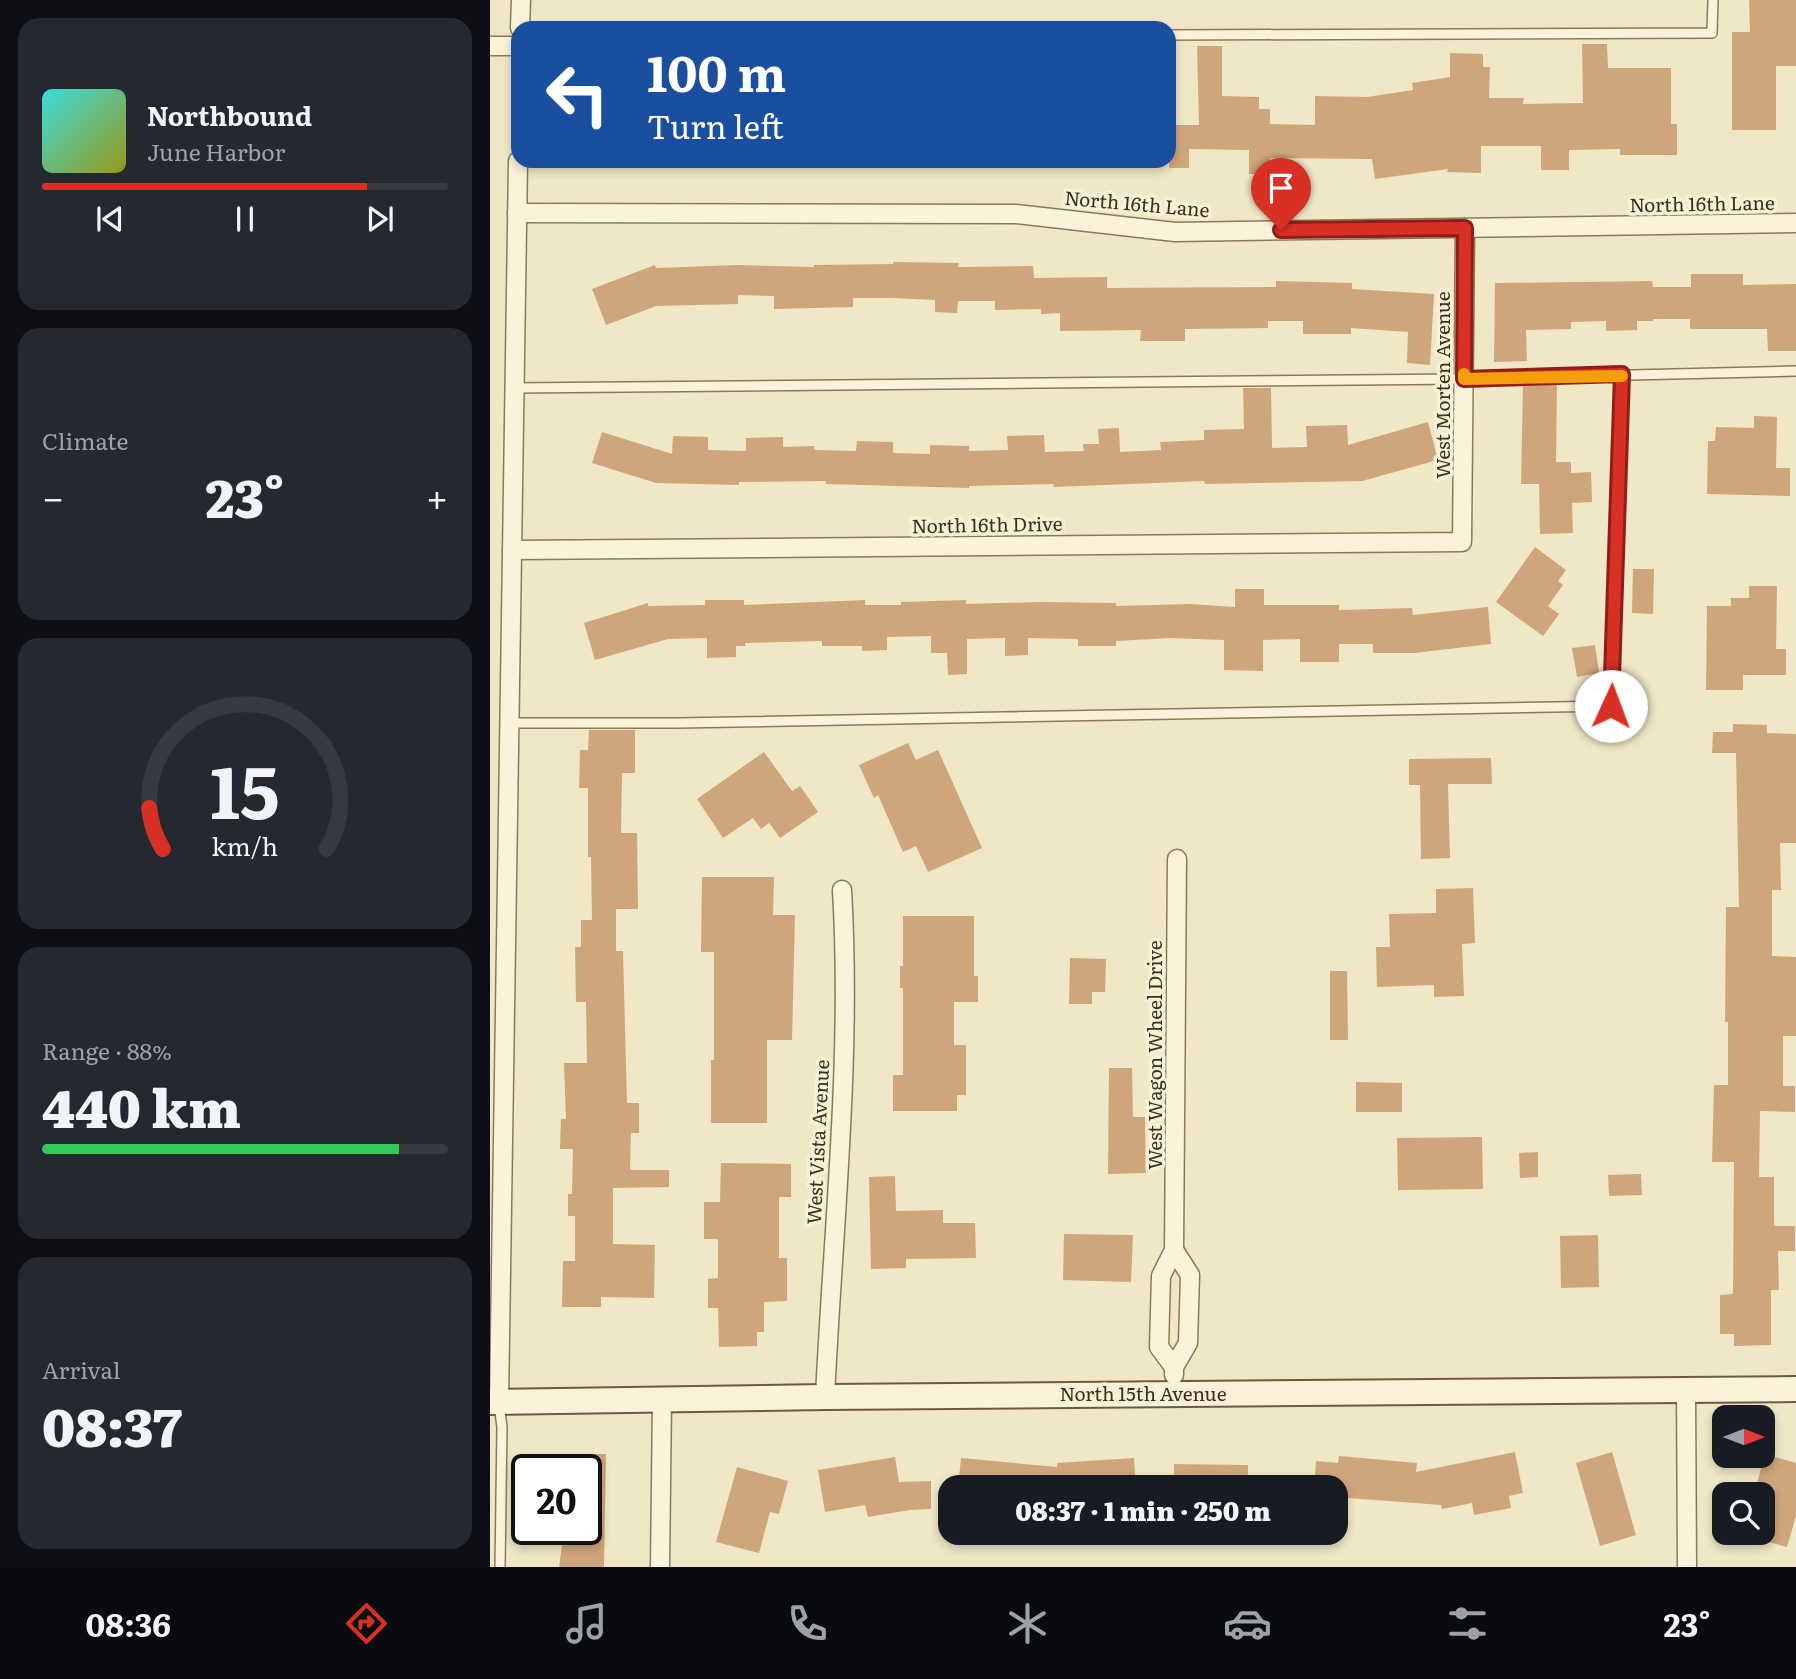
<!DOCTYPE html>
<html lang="en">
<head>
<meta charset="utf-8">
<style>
  :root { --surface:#171b24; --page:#242831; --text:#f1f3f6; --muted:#9ea1a6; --line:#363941; --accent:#d93025 }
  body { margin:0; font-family:Literata,serif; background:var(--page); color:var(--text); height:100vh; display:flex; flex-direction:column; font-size:26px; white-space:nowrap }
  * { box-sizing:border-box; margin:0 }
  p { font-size:23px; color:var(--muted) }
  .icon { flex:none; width:38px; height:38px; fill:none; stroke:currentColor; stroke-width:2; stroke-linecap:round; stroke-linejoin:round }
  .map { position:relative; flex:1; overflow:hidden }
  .side { display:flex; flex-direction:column; gap:18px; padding:18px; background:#0d0f14; width:490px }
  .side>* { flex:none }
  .guide { position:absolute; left:21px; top:21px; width:665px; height:147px; border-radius:21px; box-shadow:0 4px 10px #0003; background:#1a4fa0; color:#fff; overflow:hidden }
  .needle { width:46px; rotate:90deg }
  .tools { position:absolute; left:1222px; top:1405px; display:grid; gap:14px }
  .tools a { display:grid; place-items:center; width:63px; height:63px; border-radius:14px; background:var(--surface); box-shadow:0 4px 10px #0003; font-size:35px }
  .speed { position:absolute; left:21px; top:1454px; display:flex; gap:14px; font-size:35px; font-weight:700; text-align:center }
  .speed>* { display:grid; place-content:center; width:91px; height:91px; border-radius:50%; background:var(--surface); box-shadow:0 4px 10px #0003; line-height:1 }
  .speed .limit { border:4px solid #111; border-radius:10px; background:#fff; color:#111 }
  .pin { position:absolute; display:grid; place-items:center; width:60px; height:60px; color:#fff; margin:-72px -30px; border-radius:50% 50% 50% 0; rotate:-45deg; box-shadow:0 0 7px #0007 }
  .pin .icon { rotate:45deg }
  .me { position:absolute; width:77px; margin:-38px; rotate:2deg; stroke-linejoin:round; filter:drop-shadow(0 0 5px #0008) }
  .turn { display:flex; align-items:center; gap:24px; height:147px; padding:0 21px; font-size:32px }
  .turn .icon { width:91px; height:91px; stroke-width:2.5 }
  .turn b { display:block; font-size:49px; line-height:60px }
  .big { font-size:52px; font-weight:800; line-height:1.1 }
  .side .tile { flex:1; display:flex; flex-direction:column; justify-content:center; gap:10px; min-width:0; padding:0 24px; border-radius:21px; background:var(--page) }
  .side .dial { align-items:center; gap:0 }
  .dial svg { height:182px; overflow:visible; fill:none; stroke:var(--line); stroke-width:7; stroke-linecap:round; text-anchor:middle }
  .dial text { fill:var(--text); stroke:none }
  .song { display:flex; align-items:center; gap:21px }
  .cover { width:84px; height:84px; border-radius:10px; background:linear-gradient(135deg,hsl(180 70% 55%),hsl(60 70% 35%)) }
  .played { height:7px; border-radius:4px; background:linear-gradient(90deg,var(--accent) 80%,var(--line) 80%) }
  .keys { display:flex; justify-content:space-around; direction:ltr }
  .heat { display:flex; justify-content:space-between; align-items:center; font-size:38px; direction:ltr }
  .charge { height:10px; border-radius:5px; background:linear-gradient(90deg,#34c759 88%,var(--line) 0) }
  .trip { position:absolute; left:448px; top:1475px; width:410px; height:70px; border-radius:21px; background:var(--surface); box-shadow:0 4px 10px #0003; font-weight:800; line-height:70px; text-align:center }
  .tab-bar { display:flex; height:112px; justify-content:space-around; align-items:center; background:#090b0e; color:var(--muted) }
  .tab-bar .icon { width:49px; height:49px }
  .tab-bar .selected { color:var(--accent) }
  .tab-bar b { font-size:32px; color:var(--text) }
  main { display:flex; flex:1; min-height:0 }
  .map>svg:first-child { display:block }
  .building { fill:#cfa57b }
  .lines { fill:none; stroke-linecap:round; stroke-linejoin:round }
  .lane-casing { stroke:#8c795b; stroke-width:12 }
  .street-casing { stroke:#8c795b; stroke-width:21 }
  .secondary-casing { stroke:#6e5a3e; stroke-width:28 }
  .lane { stroke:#faf3da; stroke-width:9 }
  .street { stroke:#faf3da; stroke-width:18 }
  .secondary { stroke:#faf3da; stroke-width:24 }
  .route-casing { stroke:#8d1f18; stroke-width:18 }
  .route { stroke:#d93025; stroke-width:12 }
  .slow { stroke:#f59e0b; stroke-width:12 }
  .labels { text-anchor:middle; stroke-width:7; stroke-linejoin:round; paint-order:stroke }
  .street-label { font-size:19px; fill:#3c2f1f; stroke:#f7f0d6 }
</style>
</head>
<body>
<main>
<section class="side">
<div class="tile">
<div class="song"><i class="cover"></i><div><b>Northbound</b><p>June Harbor</p></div></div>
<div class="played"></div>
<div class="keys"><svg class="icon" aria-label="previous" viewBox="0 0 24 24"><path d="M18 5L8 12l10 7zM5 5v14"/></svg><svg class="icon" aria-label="pause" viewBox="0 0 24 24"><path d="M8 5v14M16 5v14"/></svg><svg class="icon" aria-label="next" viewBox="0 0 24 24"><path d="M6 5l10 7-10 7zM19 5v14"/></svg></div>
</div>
<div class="tile"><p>Climate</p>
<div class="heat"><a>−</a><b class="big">23°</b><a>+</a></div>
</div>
<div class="tile dial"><svg viewBox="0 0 100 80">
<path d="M14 69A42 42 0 1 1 86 69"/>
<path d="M14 69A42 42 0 0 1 8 51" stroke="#d93025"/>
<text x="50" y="56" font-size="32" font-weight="700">15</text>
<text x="50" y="72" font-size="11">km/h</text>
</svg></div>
<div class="tile"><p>Range · 88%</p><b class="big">440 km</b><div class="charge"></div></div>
<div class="tile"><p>Arrival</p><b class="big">08:37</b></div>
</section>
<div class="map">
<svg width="1306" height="1567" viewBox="0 0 1306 1567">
  <rect width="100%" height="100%" fill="#f0e7c6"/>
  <!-- building -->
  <g class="building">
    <polygon points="1259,0 1306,0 1306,66 1286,66 1286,130 1242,130 1242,32 1260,32"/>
    <polygon points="1092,44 1117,44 1118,68 1181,68 1181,124 1187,124 1187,155 1130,155 1130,149 1079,150 1079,170 1051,170 1051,146 991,146 991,173 957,172 958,169 885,179 882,159 780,158 779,174 759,174 759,150 699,149 699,168 679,168 679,125 709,125 707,46 732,46 732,96 769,97 769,109 780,109 780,124 825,125 825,96 877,97 923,90 922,83 960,77 960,53 993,54 993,67 1000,67 999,98 1034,98 1033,104 1093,103"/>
    <polygon points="403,262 469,263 468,267 543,266 544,278 617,277 617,288 786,287 786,281 862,283 862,289 944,294 940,365 917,363 918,332 861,328 861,334 813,334 813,321 778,321 778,328 695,329 695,341 650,341 651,330 570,331 570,313 551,314 551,309 505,310 505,301 468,301 467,313 445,312 445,300 402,298 363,298 363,307 284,309 284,296 248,295 248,304 166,306 116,325 102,289 165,265 166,268 247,265 324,267 324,265 403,264"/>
    <polygon points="1201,274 1253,274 1253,285 1306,284 1306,351 1278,351 1277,329 1200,329 1200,319 1163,319 1163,321 1147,321 1147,330 1116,331 1116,321 1081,322 1081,329 1036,330 1037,361 1004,362 1005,283 1162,281 1163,287 1201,287"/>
    <polygon points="1067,384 1066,462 1081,462 1081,473 1101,472 1102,502 1082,503 1083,533 1050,534 1049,484 1031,484 1033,385"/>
    <polygon points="753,388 781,388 782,448 817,447 816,426 857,425 858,445 938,422 948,460 872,481 715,484 714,481 564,487 563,484 479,486 479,488 336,484 336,481 249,482 249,485 166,483 102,463 112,432 182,454 183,436 218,437 218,450 256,451 256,438 293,437 293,447 324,446 324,450 366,451 367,441 403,442 403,453 440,454 440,445 479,446 479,451 518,450 517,436 554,435 555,452 594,451 593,444 609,444 608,429 629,428 630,452 671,450 670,442 714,440 714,430 754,429"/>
    <polygon points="1264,416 1287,417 1286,468 1300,468 1300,496 1217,494 1218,441 1225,441 1226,427 1264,428"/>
    <polygon points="1045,547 1076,570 1068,581 1073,585 1058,606 1069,614 1053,636 1006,602"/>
    <polygon points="1143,569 1164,569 1163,614 1142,613"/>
    <polygon points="1259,586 1287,586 1286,649 1296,649 1296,675 1253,675 1253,690 1216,690 1217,606 1241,606 1241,598 1259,598"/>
    <polygon points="745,589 774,589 774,605 849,605 849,610 922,608 923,615 998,607 1001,644 924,653 883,653 883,644 849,644 849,662 810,662 810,639 773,640 773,671 734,670 734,640 680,638 626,641 626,646 588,646 588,639 538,638 538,655 515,656 515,638 477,639 477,674 458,675 457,653 441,653 441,636 397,637 397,650 372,651 372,646 332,646 332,641 255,643 255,646 246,646 246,657 217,658 217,638 178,639 105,660 94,623 158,603 158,606 215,605 215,600 254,600 254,605 375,600 375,605 411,605 411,602 476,600 476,604 551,602 626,603 626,606 700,604 745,607"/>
    <polygon points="1105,645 1109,673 1087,677 1082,648"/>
    <polygon points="1243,724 1277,725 1277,733 1306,734 1306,843 1290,843 1291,890 1282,890 1282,956 1306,957 1306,1036 1293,1036 1293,1086 1305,1086 1305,1112 1270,1111 1269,1177 1284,1177 1284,1226 1305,1226 1305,1251 1288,1251 1289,1290 1281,1290 1281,1345 1244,1346 1244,1334 1230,1334 1230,1295 1243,1294 1244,1162 1222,1162 1224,1085 1238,1085 1238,1022 1235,1022 1236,907 1249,907 1246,753 1222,753 1223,732 1243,732"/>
    <polygon points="99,730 145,730 145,773 132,773 131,833 147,833 148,909 126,909 126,951 133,951 137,1103 149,1103 149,1133 141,1133 140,1170 179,1170 179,1187 123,1188 123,1244 165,1245 164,1298 111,1297 111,1307 72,1307 73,1261 85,1261 85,1216 78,1216 78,1194 82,1194 83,1149 70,1149 71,1119 76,1119 74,1063 97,1063 96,1002 86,1002 85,947 91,947 91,920 102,920 101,857 98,857 98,788 89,788 90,750 98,750"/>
    <polygon points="418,743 426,760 448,750 492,848 438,872 426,846 413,852 388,795 384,798 369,765"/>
    <polygon points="274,752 302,791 310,786 328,812 290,838 279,823 271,829 263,818 233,838 207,799"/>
    <polygon points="1001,758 1002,784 958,784 960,858 931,859 930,785 919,785 919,759"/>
    <polygon points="212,877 284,877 283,915 305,915 302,1040 277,1040 277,1123 221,1123 221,1060 224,1060 224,952 211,952"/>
    <polygon points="983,888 985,943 972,944 974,996 944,997 944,985 887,987 886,947 900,947 899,914 946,913 946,889"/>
    <polygon points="413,916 484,916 484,976 488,976 488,1002 464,1002 464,1045 476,1045 476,1095 467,1095 467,1111 403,1111 403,1075 413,1075 413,988 410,988 410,966 413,966"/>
    <polygon points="580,958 616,959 615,992 602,992 602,1004 579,1004"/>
    <polygon points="840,971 857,971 858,1040 840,1040"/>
    <polygon points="619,1068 642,1068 643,1117 655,1117 656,1173 618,1174"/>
    <polygon points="866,1082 912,1083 912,1112 866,1112"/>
    <polygon points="992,1137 993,1189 908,1190 907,1138"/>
    <polygon points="1048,1152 1048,1177 1030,1178 1029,1153"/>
    <polygon points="231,1163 301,1164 301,1197 289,1197 289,1258 297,1258 297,1301 274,1302 274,1332 267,1332 267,1346 229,1347 228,1308 218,1308 218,1279 228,1278 228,1239 214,1239 214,1202 230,1202"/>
    <polygon points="1151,1174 1152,1195 1119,1196 1118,1175"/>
    <polygon points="405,1176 406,1211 453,1210 453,1223 485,1223 486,1258 416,1259 416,1268 381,1269 379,1177"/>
    <polygon points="574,1234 643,1235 641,1282 573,1280"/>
    <polygon points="1108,1235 1109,1287 1071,1288 1070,1236"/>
    <polygon points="1025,1452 1033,1493 1019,1496 1021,1508 984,1515 982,1503 952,1509 951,1505 845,1497 845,1488 824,1488 826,1461 848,1463 849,1456 927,1463 926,1472"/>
    <polygon points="1122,1452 1146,1535 1110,1546 1086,1463"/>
    <polygon points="96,1454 116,1454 114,1567 69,1567 74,1530 96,1530"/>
    <polygon points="1275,1454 1306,1463 1306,1516 1297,1547 1272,1540 1272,1494 1264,1494"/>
    <polygon points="405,1457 409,1482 441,1481 441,1509 420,1510 378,1517 375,1505 335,1512 328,1470"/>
    <polygon points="471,1458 567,1467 567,1463 644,1458 646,1488 468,1488"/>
    <polygon points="684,1464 758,1465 758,1488 684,1488"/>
    <polygon points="247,1467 298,1481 289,1514 280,1512 269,1553 226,1542"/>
  </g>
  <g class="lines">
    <defs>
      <g id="lane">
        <polyline points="679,35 1222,33 1223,0"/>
        <polyline points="24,388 974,379 1306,371"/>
        <polyline points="19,723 188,723 1121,706 1132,374"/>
        <polyline points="9,1405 12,1427 10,1567"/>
      </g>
      <g id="street">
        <polyline points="30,28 31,0"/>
        <polyline points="0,46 28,46"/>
        <polyline points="27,213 526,214 685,232 1306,223"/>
        <polyline points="22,550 972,542 975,228"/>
        <polyline points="684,1250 700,1275 698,1343 684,1367 684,1375"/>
        <polyline points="684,1367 669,1347 671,1276 684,1250 687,859"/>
        <polyline points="1196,1390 1197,1567"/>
        <path d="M 335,1397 C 343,1228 362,1059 352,890"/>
        <polyline points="9,1402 28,161"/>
        <polyline points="170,1567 172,1399"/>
      </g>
      <polyline id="secondary" points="0,1402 335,1397 1306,1389"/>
    </defs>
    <!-- lane casing -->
    <use href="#lane" class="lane-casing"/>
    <!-- street casing -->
    <use href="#street" class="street-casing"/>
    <!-- secondary casing -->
    <use href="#secondary" class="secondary-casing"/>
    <!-- lane -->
    <use href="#lane" class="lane"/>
    <!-- street -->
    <use href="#street" class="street"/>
    <!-- secondary -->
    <use href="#secondary" class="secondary"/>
  </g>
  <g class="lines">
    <defs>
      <polyline id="route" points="791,230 975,228 974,379 1132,374 1121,706"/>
    </defs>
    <!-- route casing -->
    <use href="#route" class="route-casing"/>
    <!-- route -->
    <use href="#route" class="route"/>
    <!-- slow -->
    <polyline class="slow" points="974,374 974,379 1132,376"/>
  </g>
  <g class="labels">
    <!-- street labels -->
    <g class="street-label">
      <text transform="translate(647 204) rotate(5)" y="7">North 16th Lane</text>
      <text transform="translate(1212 204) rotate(-1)" y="7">North 16th Lane</text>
      <text transform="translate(953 385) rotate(-90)" y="7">West Morten Avenue</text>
      <text transform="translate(497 525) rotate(-1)" y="7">North 16th Drive</text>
      <text transform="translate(665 1055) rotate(-90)" y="7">West Wagon Wheel Drive</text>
      <text transform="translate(328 1142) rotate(-87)" y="7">West Vista Avenue</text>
      <text x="653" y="1401">North 15th Avenue</text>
    </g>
  </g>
</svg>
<div class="tools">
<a><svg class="needle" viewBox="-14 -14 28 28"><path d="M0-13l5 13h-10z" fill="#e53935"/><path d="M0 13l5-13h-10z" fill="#9ea1a6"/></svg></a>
<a><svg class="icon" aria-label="search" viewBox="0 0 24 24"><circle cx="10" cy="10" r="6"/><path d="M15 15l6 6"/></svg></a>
</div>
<div class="speed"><div class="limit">20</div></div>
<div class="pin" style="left:791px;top:230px;background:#d93025"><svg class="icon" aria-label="arrive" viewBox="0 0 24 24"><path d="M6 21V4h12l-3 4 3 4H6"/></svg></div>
<svg class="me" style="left:1121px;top:706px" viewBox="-20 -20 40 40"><circle r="19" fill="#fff"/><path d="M0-13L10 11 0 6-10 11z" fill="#d93025"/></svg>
<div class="trip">08:37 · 1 min · 250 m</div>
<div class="guide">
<div class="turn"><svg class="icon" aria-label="left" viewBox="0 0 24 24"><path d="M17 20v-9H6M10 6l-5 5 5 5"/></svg><div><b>100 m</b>Turn left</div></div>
</div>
</div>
</main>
<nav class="tab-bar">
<b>08:36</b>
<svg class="icon selected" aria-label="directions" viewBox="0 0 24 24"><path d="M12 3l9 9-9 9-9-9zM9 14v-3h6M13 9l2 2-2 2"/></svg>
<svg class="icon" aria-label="music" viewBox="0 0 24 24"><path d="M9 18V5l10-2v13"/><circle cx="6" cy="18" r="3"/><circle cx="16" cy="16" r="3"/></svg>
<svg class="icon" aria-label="phone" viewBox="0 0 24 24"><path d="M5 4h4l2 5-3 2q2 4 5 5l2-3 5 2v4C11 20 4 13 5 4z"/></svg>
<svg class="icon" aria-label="climate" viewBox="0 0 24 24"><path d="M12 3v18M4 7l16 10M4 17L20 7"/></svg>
<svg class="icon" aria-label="car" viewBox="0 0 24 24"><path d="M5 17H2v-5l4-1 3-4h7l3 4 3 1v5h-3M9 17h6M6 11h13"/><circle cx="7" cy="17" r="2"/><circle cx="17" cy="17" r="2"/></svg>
<svg class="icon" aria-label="filters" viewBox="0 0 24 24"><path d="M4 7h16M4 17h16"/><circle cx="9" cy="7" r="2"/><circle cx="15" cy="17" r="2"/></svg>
<b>23°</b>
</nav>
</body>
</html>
